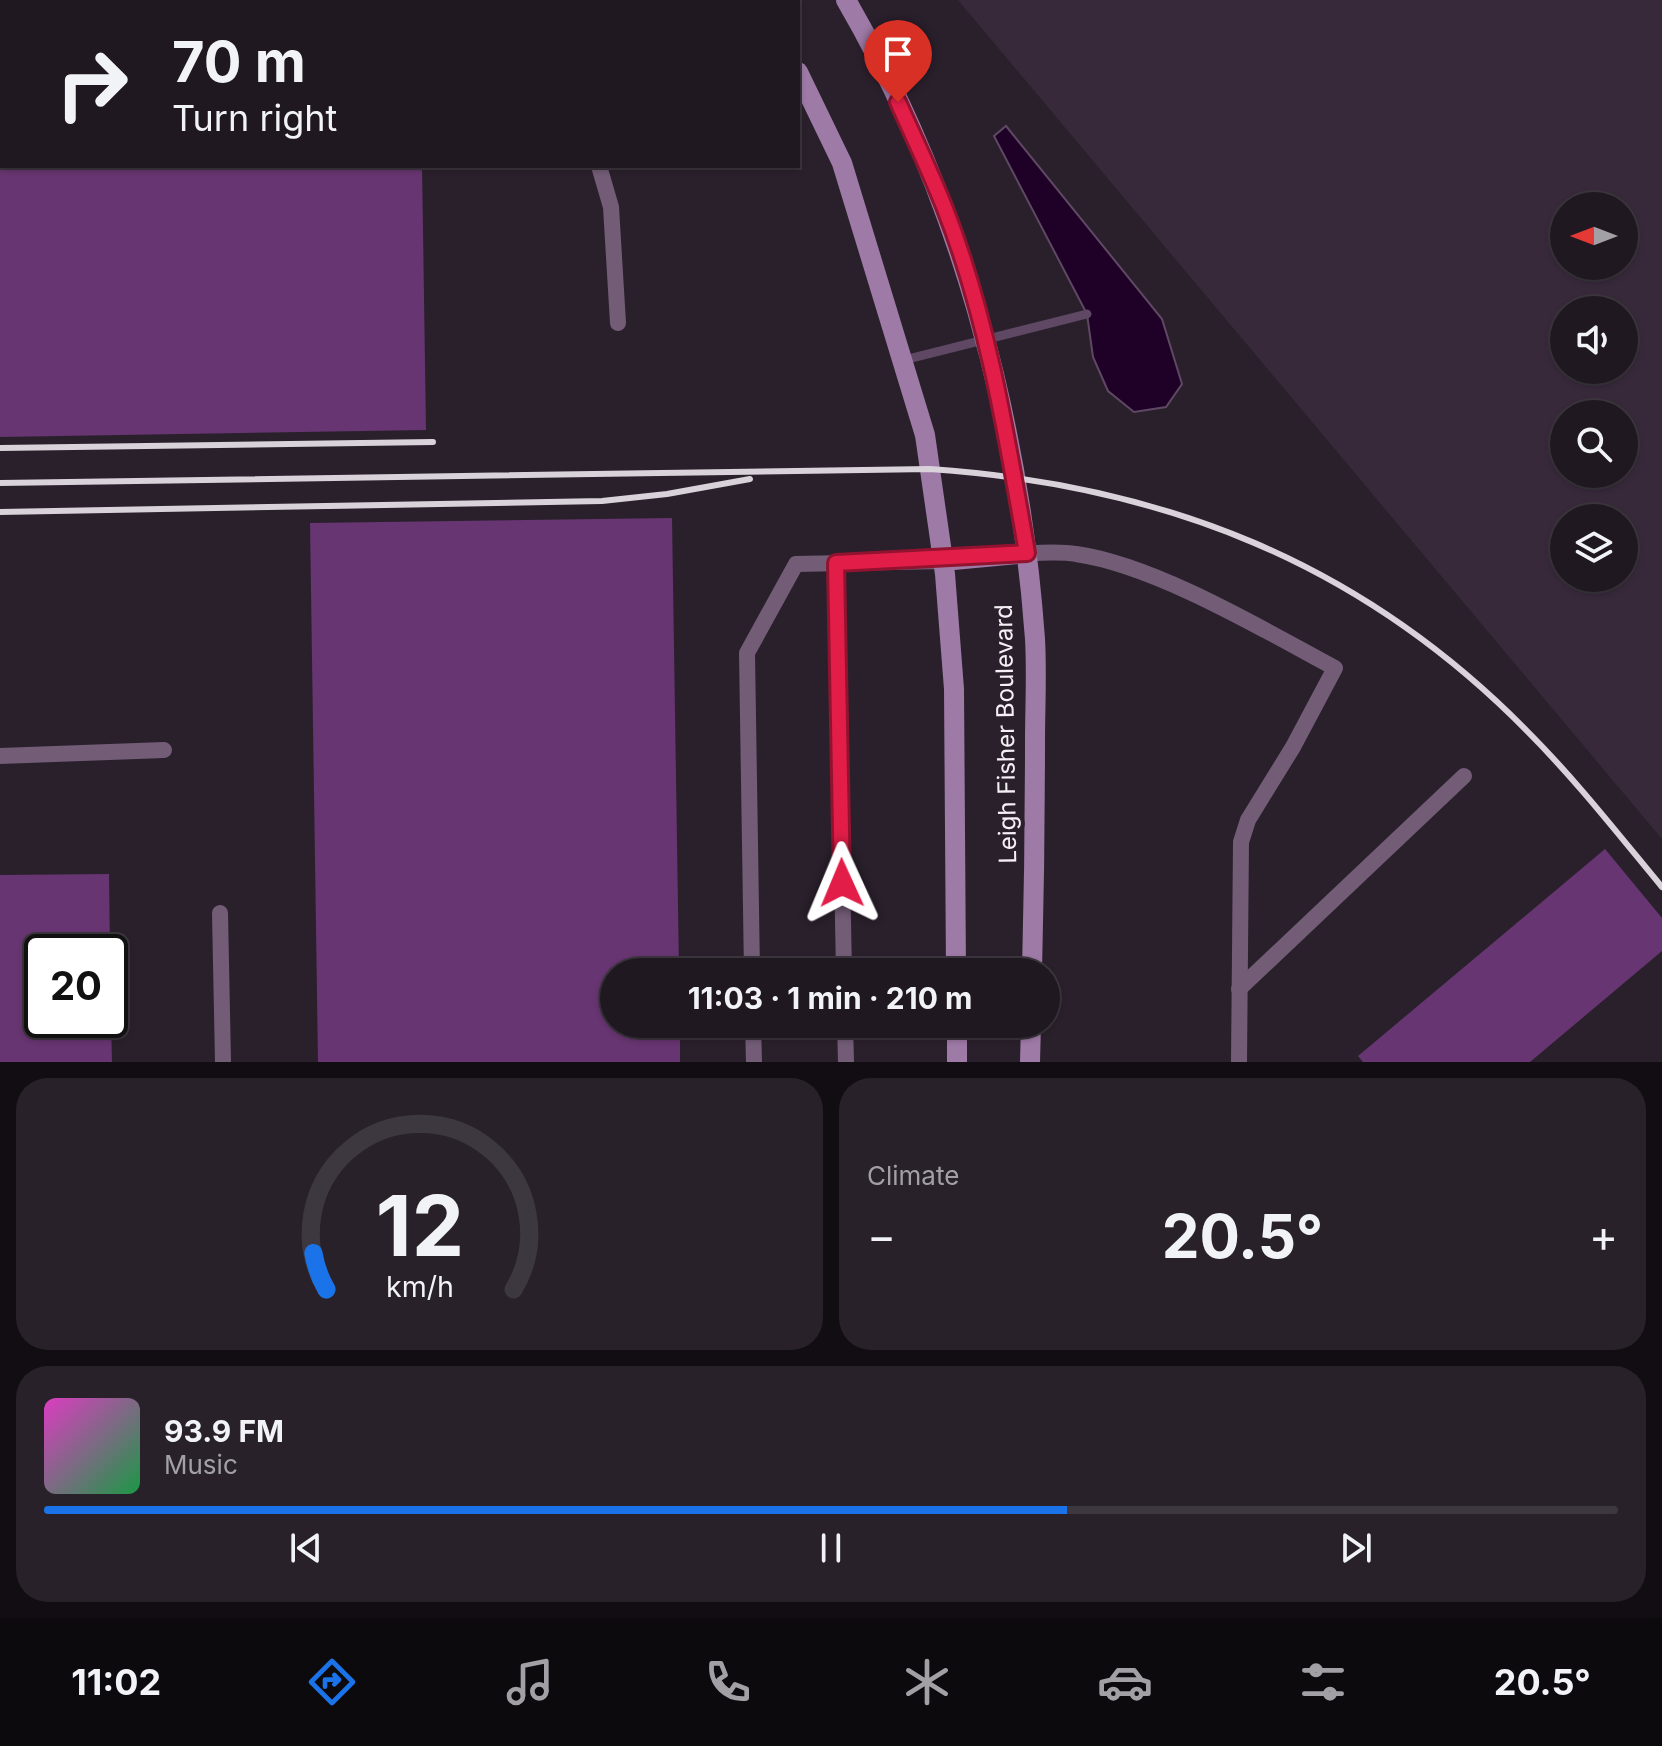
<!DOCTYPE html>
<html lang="en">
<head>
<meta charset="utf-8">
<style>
  :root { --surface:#201821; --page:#28212a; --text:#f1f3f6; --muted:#a2a0a5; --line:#3d373f; --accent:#1a73e8 }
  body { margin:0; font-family:Inter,sans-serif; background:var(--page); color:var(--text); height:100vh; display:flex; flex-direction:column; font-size:30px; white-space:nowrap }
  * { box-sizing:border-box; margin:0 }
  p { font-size:26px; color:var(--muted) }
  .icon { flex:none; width:44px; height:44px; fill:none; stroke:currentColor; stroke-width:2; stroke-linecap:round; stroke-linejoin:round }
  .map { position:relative; height:1062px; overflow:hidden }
  .details { display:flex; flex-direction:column; gap:16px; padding:16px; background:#120d12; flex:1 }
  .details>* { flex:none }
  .guide { position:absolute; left:0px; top:0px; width:800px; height:168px; box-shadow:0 2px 6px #0004,0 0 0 2px var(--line); background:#201821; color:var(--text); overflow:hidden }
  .needle { width:52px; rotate:270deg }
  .tools { position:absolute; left:1550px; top:192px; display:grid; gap:16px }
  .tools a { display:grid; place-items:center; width:88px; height:88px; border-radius:50%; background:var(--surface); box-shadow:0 2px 6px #0004,0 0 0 2px var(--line); font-size:40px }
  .speed { position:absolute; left:24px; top:934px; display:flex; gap:16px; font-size:40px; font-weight:700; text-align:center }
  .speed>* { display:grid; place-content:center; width:104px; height:104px; border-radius:50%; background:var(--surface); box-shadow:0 2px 6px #0004,0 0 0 2px var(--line); line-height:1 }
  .speed .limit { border:4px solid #111; border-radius:12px; background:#fff; color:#111 }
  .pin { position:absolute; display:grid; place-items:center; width:68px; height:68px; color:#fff; margin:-82px -34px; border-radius:50% 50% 50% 0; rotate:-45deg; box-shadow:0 0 8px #0007 }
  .pin .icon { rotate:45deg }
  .me { position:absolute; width:88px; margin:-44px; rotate:359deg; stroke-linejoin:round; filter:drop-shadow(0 0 6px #0008) }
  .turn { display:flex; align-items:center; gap:28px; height:168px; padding:0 40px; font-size:36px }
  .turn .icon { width:104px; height:104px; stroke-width:2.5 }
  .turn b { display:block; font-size:56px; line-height:68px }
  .big { font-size:60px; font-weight:700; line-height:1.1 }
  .details .widget { flex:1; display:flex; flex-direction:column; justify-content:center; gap:12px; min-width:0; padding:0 28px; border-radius:32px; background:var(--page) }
  .details .dial { align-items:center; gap:0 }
  .dial svg { height:208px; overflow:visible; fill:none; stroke:var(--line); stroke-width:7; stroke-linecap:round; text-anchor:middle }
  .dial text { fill:var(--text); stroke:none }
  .song { display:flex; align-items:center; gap:24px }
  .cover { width:96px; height:96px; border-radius:12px; background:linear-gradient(135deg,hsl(310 70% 55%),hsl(140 70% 35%)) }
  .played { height:8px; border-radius:4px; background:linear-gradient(90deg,var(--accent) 65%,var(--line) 65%) }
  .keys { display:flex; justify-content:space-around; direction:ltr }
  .heat { display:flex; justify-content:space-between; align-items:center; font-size:44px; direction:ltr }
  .details .tiles { flex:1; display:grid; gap:16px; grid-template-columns:1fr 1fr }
  .widget:last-child { grid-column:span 2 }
  .trip { position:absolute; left:600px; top:958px; width:460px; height:80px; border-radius:40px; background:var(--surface); box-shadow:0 2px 6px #0004,0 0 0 2px var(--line); font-weight:700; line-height:80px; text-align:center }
  .tab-bar { display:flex; height:128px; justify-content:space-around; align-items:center; background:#0d0a0d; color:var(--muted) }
  .tab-bar .icon { width:56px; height:56px }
  .tab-bar .active { color:var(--accent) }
  .tab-bar b { font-size:36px; color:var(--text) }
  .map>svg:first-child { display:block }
  .built { fill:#37293a; fill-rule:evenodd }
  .water { fill:#1f0026; stroke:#5f4864; stroke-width:2 }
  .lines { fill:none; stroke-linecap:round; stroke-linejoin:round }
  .stream { stroke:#5f4864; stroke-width:9 }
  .building { fill:#673571 }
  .lane { stroke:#725c76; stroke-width:16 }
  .secondary { stroke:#9e7aa6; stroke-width:20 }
  .rail { stroke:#d9d2da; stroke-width:6 }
  .route-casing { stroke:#92132f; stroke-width:20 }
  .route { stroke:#e11d48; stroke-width:14 }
  .labels { text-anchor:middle; stroke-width:8; stroke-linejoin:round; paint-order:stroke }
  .street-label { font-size:24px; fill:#f5eff6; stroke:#2a202c }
</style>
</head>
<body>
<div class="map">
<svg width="1662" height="1062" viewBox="0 0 1662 1062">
  <rect width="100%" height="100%" fill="#2a202c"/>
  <!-- built -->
  <path class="built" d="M 958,0 L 1662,0 L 1662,839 ZM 1564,206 L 1624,206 L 1624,266 L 1564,266 ZM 1564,310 L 1624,310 L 1624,370 L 1564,370 ZM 1564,414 L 1624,414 L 1624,474 L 1564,474 ZM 1564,518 L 1624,518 L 1624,578 L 1564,578 Z"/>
  <!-- water -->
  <polygon class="water" points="1006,126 1162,319 1182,384 1166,407 1134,412 1108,391 1093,357 1087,314 994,136"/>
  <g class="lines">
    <!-- stream -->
    <polyline class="stream" points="904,360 1087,314"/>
  </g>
  <!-- building -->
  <g class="building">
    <polygon points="0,166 422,166 426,430 0,437"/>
    <polygon points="672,518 679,972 614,972 614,1024 680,1024 680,1062 318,1062 310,523"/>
    <polygon points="1605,849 1662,918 1662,951 1530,1062 1363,1062 1358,1056"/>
    <polygon points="109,874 110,952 42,952 42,1020 111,1020 112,1062 0,1062 0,875"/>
  </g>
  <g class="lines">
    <!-- lane -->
    <g class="lane">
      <polyline points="549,0 550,2"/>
      <polyline points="599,166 611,207 618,323"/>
      <path d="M 1027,553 C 1043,553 1061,551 1076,554 C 1155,565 1264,630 1335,668 L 1293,747 L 1248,820 L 1241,842 L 1239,1062"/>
      <polyline points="836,563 844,972"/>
      <polyline points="0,756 164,750"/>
      <polyline points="220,913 223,1062"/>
      <polyline points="752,972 747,653 796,564 943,561"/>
      <polyline points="1239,989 1464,776"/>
      <polyline points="753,1024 754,1062"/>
      <polyline points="845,1024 846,1062"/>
    </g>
    <!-- secondary -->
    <g class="secondary">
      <polyline points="758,0 759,2"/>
      <path d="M 846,0 C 958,193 1019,417 1035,639 C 1037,673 1035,708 1035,742 C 1035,819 1034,895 1032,972"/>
      <polyline points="798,72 842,163 925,435 945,574 954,689 956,972"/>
      <polyline points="943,561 1027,553"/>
      <polyline points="957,1062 957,1024"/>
      <polyline points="1030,1062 1031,1024"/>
    </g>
    <!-- rail -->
    <g class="rail">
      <polyline points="0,448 433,442"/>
      <path d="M 0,483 L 930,469 C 1163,485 1361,562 1527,731 C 1576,780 1618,834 1662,887"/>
      <polyline points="0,512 602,501 667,494 750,479"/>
    </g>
  </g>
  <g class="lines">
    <defs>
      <path id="route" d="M 842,883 L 836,563 L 1027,553 C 1007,438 988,319 945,209 C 931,173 914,138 898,102"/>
    </defs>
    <!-- route casing -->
    <use href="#route" class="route-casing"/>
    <!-- route -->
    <use href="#route" class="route"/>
  </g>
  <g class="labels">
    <!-- street labels -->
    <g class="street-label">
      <text transform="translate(1006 734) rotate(-91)" y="8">Leigh Fisher Boulevard</text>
    </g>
  </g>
</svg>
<div class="tools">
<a><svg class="needle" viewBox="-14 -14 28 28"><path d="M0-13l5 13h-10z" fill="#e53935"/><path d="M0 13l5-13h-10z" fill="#a2a0a5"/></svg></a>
<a><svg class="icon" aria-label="sound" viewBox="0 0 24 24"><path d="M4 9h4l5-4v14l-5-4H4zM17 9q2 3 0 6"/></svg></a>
<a><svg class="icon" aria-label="search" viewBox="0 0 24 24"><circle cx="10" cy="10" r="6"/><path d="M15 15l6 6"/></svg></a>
<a><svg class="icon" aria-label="layers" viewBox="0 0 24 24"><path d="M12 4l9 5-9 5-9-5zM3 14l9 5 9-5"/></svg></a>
</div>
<div class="speed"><div class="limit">20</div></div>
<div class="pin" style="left:898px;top:102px;background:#d93025"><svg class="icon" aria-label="arrive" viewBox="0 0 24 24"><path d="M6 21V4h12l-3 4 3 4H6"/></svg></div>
<svg class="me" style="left:842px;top:883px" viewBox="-20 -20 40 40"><path d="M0-17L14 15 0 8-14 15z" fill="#e11d48" stroke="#fff" stroke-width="4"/></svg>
<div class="trip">11:03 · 1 min · 210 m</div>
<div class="guide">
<div class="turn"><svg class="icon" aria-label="right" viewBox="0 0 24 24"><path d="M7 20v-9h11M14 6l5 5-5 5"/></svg><div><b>70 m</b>Turn right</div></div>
</div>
</div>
<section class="details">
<div class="tiles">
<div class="widget dial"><svg viewBox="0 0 100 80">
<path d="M14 69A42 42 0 1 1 86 69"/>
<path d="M14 69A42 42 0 0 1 9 55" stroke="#1a73e8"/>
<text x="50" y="56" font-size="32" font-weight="700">12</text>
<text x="50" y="72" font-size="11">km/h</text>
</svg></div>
<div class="widget"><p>Climate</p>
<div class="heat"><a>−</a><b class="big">20.5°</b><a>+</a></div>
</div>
<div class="widget">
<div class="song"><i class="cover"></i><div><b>93.9 FM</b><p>Music</p></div></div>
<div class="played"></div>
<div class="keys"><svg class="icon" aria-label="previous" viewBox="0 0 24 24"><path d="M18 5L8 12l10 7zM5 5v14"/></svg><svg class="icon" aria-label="pause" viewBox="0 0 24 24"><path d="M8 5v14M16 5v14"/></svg><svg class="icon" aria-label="next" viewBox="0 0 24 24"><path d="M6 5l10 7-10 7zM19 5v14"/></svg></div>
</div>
</div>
</section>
<nav class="tab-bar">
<b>11:02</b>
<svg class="icon active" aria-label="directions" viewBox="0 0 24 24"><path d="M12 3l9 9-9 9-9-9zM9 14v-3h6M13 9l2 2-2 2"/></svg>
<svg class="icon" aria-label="music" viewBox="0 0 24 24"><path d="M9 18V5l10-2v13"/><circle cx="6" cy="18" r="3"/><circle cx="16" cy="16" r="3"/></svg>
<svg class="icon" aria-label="phone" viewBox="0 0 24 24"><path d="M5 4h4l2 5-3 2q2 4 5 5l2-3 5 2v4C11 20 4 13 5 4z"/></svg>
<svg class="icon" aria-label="climate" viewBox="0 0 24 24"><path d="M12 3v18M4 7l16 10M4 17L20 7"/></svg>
<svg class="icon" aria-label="car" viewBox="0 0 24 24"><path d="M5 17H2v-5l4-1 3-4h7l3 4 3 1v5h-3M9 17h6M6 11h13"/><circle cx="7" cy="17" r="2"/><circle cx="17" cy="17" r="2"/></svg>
<svg class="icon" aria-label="filters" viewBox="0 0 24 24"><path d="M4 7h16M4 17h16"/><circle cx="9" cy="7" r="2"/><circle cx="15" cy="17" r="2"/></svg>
<b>20.5°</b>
</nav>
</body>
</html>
